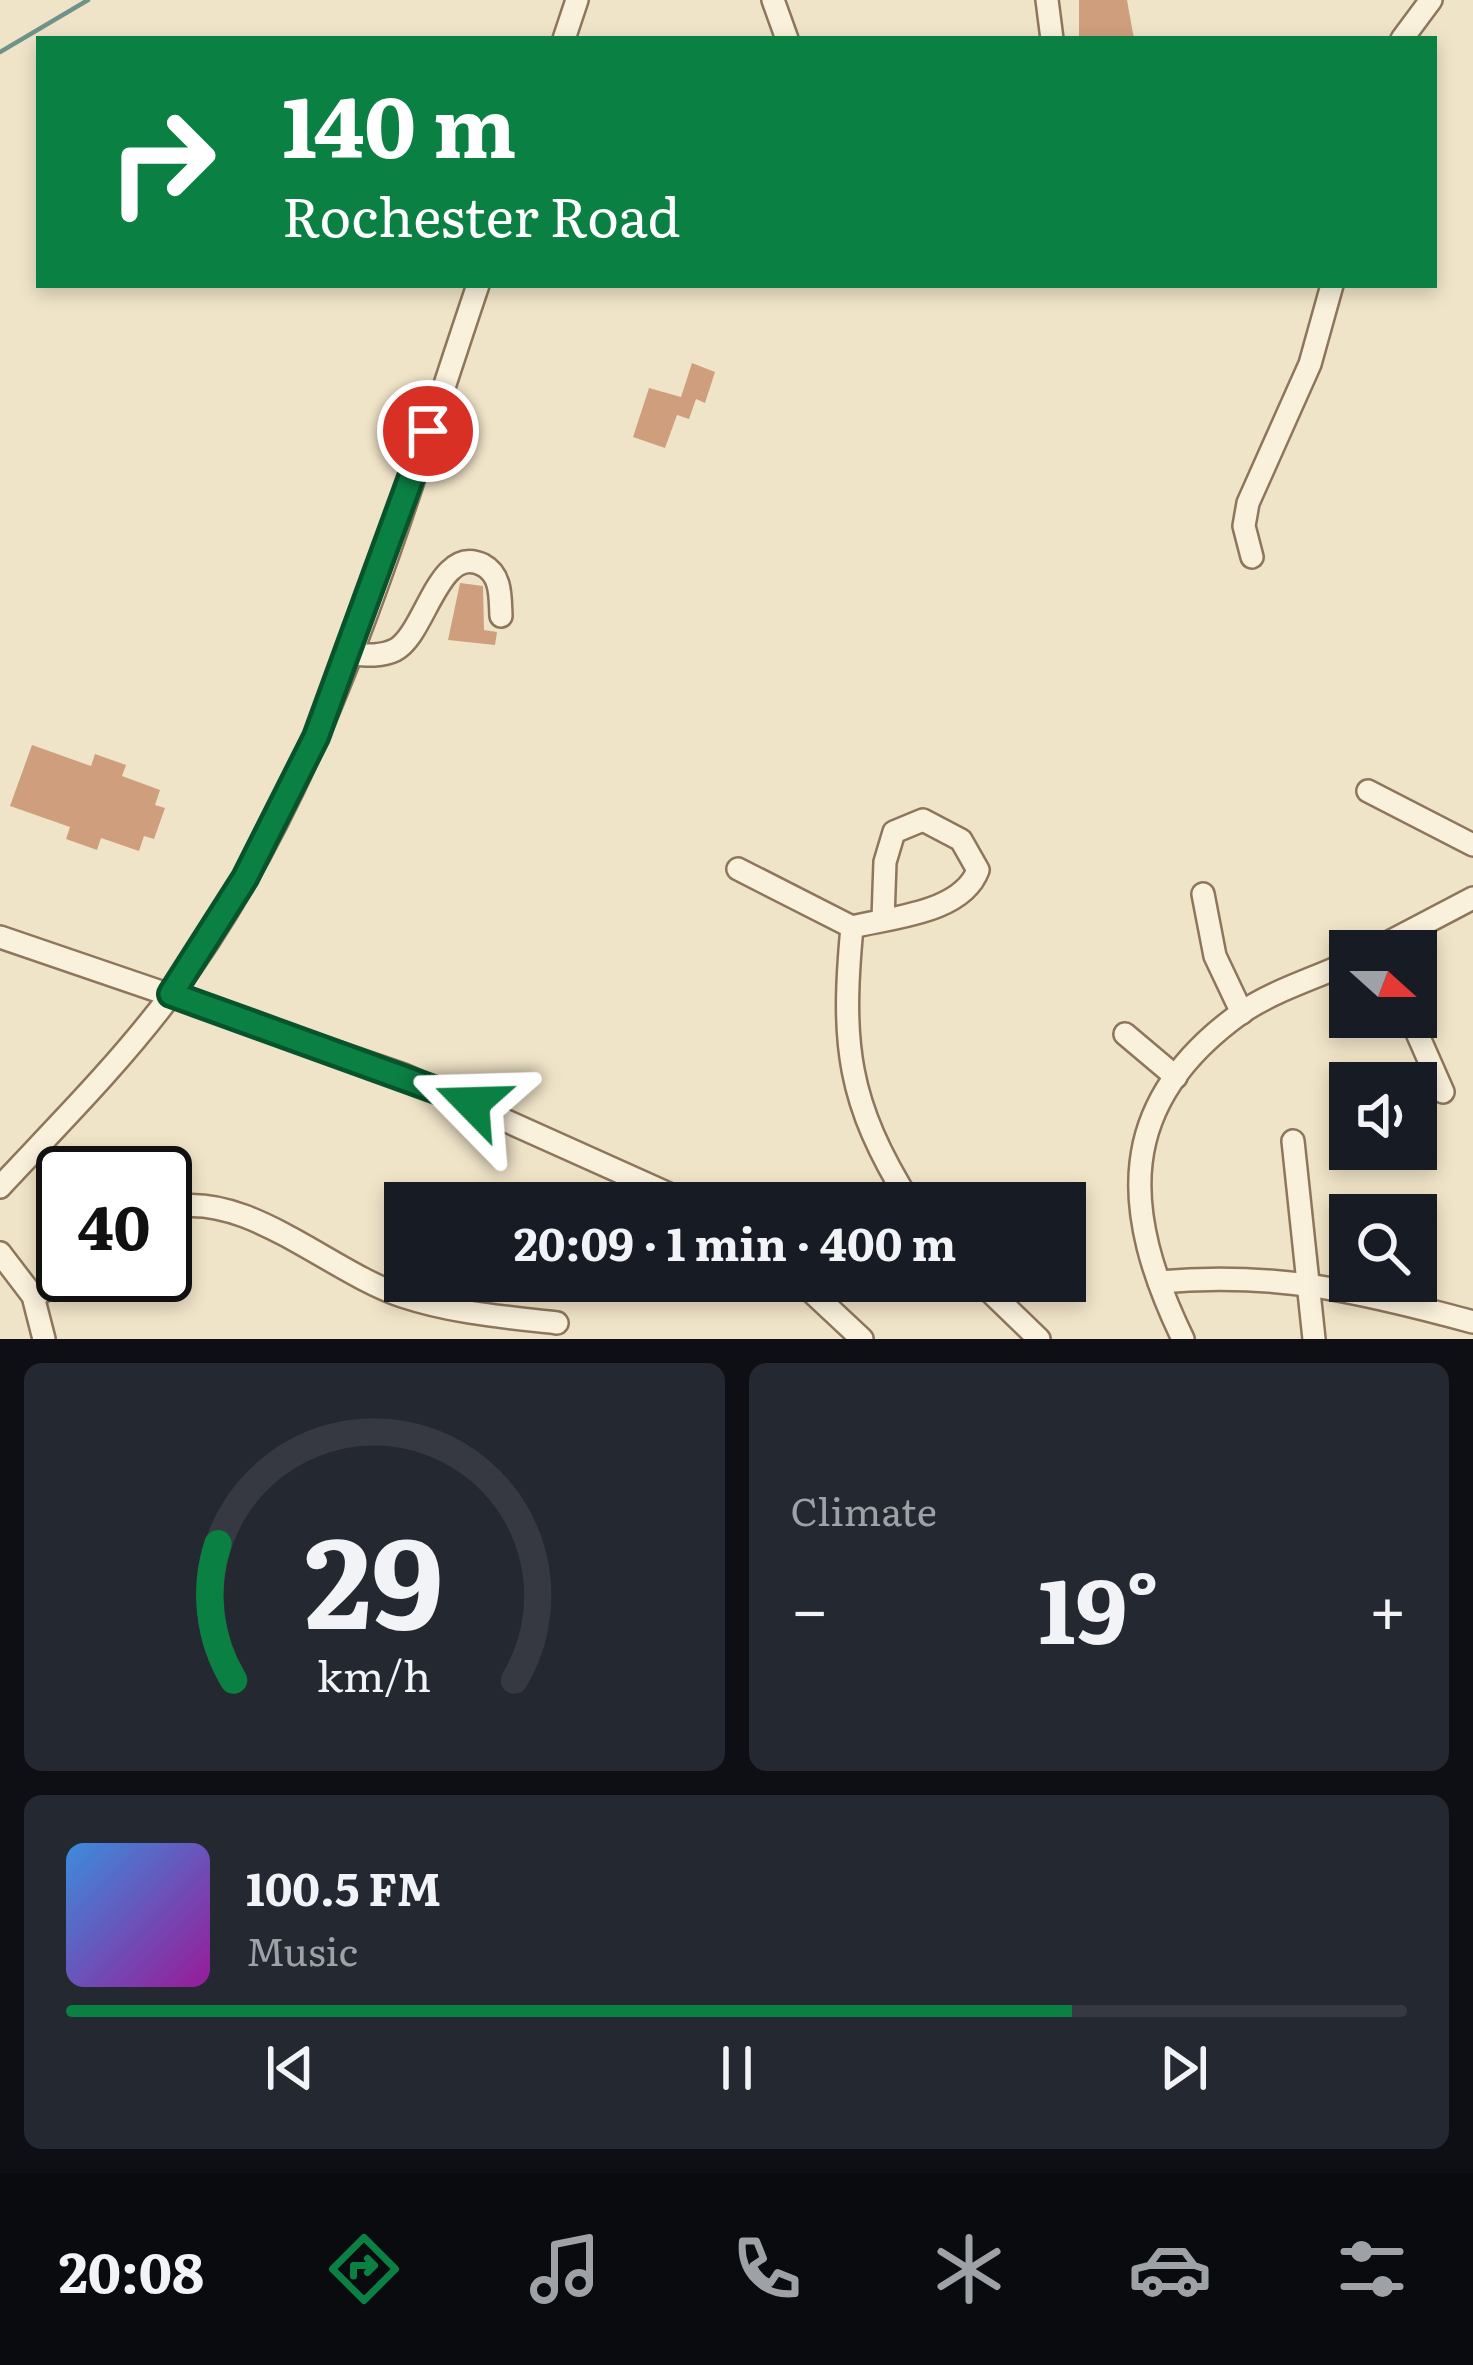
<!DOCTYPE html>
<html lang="en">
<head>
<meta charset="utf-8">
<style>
  :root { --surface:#171b24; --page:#242831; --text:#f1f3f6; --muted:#9ea1a6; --line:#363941; --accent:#0b8043 }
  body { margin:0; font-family:Literata,serif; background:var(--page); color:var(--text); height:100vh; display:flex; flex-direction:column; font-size:45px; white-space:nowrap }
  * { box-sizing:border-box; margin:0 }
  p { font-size:39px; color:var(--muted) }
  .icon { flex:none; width:66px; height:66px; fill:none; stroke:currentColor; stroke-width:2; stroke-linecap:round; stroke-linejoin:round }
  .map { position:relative; height:1339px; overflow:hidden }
  .side { display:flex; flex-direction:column; gap:24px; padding:24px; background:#0d0f14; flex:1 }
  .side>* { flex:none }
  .guide { position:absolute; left:36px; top:36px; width:1401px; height:252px; border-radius:0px; box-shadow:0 6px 18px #0003; background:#0b8043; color:#fff; overflow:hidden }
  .needle { width:78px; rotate:111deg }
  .buttons { position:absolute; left:1329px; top:930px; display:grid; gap:24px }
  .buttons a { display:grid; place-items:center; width:108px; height:108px; border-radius:0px; background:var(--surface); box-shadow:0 6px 18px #0003; font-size:60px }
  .speed { position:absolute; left:36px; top:1146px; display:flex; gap:24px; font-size:60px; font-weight:700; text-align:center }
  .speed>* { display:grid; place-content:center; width:156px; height:156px; border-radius:50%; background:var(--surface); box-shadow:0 6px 18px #0003; line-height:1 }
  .speed .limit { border:6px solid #111; border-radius:18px; background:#fff; color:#111 }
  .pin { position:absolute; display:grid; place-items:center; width:102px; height:102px; color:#fff; margin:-51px; border:6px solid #fff; border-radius:50%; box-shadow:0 3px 12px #0007 }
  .me { position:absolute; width:132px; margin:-66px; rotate:292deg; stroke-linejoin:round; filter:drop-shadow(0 0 9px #0008) }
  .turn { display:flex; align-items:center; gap:42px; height:252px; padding:0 48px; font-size:54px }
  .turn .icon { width:156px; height:156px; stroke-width:2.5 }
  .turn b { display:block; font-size:84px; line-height:102px }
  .big { font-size:90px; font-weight:700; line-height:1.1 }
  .side .widget { flex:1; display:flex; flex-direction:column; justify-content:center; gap:18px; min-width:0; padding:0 42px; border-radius:18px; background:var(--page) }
  .side .dial { align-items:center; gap:0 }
  .dial svg { height:312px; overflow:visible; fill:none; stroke:var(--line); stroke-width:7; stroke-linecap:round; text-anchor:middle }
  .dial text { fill:var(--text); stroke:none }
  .song { display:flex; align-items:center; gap:36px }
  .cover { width:144px; height:144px; border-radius:18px; background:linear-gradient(135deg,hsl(210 70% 55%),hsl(300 70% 35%)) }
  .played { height:12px; border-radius:6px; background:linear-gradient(90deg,var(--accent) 75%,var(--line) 75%) }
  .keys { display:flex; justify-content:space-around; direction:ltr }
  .heat { display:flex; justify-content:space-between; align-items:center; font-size:66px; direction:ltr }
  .side .tiles { flex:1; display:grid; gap:24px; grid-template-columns:1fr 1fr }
  .widget:last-child { grid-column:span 2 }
  .trip { position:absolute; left:384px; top:1182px; width:702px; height:120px; border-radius:0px; background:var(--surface); box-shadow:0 6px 18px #0003; font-weight:700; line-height:120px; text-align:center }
  .tabs { display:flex; height:192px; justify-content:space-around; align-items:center; background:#090b0e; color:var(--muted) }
  .tabs .icon { width:84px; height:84px }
  .tabs .selected { color:var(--accent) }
  .tabs b { font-size:54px; color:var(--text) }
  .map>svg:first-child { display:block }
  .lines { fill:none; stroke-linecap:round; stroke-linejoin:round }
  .stream { stroke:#6f938a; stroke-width:4.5 }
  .building { fill:#cf9f7d }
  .minor-casing { stroke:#8d765c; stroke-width:26 }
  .minor { stroke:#faf1dc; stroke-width:21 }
  .route-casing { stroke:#07532c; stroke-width:30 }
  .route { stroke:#0b8043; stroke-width:21 }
</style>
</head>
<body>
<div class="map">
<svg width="1473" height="1339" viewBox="0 0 1473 1339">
  <rect width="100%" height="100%" fill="#f0e4c8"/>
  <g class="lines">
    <!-- stream -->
    <polyline class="stream" points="0,52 88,0"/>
  </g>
  <!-- building -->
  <g class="building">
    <polygon points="1079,0 1127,0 1134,39 1079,39"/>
    <polygon points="692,363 715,372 705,403 696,399 689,419 677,415 665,448 633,437 649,388 681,397"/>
    <polygon points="460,583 483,586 484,630 497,632 495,645 448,640"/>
    <polygon points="32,745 91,766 95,754 126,765 122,776 160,790 155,805 165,808 154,839 144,836 139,851 101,838 97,850 66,839 70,827 10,806"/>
  </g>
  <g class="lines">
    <defs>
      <g id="minor">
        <polyline points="773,0 787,39"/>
        <polyline points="1047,0 1052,39"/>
        <polyline points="564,39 577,0"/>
        <polyline points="1402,39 1431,0"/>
        <polyline points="1252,557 1244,526 1248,503 1310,364 1332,285"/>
        <path d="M 348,654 C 364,655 381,657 395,650 C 426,634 438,543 483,565 C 502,575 500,598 501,616"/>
        <polyline points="1368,791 1473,845"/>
        <polyline points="738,869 852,927"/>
        <polyline points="1203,894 1215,956 1242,1013"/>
        <path d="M 852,927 C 892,917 962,913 978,870 L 961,840 L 923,820 L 894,832 L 885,862 L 883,919"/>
        <path d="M 852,927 C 841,1044 847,1102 910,1203"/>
        <polyline points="0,937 404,1075 689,1203"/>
        <polyline points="1372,951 1473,898"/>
        <polyline points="1410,1017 1443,1092"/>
        <polyline points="1125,1034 1176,1077"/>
        <polyline points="1293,1141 1314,1339"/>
        <path d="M 0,1187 C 58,1125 119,1064 170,996 C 325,789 396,527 478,285"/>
        <path d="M 165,1209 C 243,1187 328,1271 402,1296 C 453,1313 505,1317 557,1323"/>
        <polyline points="0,1253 33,1296 44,1339"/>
        <polyline points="800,1281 862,1339"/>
        <polyline points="979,1281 1039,1339"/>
        <path d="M 1159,1282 C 1275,1271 1362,1292 1473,1322"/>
        <polyline points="33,1296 76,1275"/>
        <path d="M 1183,1339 C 1121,1211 1114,1104 1241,1013 C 1272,991 1316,978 1350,962"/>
      </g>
    </defs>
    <!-- minor casing -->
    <use href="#minor" class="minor-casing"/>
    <!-- minor -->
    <use href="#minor" class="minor"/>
  </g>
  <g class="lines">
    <defs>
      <polyline id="route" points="428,431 316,737 245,878 171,994 472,1103"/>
    </defs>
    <!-- route casing -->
    <use href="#route" class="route-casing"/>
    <!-- route -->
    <use href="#route" class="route"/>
  </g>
</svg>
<div class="buttons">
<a><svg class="needle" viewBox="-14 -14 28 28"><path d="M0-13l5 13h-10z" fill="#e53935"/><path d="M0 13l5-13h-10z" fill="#9ea1a6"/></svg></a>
<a><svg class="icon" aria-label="sound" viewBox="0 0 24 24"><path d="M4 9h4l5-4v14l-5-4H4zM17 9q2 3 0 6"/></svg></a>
<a><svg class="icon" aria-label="search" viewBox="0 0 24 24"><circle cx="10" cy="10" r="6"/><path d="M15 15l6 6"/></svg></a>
</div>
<div class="speed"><div class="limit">40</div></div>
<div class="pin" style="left:428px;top:431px;background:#d93025"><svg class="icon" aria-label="arrive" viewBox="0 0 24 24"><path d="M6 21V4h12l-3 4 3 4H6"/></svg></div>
<svg class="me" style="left:472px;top:1103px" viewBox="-20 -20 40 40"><path d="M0-17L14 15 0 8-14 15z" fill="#0b8043" stroke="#fff" stroke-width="4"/></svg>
<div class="trip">20:09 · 1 min · 400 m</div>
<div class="guide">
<div class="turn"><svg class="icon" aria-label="right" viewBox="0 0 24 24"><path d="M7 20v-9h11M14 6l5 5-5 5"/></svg><div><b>140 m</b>Rochester Road</div></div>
</div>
</div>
<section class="side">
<div class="tiles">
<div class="widget dial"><svg viewBox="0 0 100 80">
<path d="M14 69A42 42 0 1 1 86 69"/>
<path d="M14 69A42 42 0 0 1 10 34" stroke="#0b8043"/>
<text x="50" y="56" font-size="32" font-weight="700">29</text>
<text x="50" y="72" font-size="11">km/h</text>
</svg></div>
<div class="widget"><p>Climate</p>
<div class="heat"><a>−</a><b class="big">19°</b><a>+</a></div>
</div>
<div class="widget">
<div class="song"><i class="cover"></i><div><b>100.5 FM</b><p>Music</p></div></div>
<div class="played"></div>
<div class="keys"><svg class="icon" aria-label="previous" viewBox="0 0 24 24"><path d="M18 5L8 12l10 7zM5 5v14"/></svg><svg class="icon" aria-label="pause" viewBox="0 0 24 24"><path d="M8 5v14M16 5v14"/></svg><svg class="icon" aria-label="next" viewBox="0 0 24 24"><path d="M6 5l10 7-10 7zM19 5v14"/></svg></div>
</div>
</div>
</section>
<nav class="tabs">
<b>20:08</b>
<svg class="icon selected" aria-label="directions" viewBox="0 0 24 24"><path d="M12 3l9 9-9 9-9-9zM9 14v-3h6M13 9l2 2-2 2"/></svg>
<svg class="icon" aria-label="music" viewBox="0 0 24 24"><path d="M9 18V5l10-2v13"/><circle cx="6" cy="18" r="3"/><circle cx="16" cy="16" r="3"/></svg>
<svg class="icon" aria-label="phone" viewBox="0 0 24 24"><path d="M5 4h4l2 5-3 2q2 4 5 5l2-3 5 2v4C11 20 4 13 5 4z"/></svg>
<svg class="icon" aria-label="climate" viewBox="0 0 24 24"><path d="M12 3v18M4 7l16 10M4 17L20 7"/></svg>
<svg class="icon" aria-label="car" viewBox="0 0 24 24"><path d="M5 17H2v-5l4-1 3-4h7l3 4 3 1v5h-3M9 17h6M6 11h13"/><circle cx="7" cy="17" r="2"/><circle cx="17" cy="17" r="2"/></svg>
<svg class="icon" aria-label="filters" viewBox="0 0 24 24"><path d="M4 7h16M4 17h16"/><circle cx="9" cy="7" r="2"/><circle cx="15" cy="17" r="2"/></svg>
</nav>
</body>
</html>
